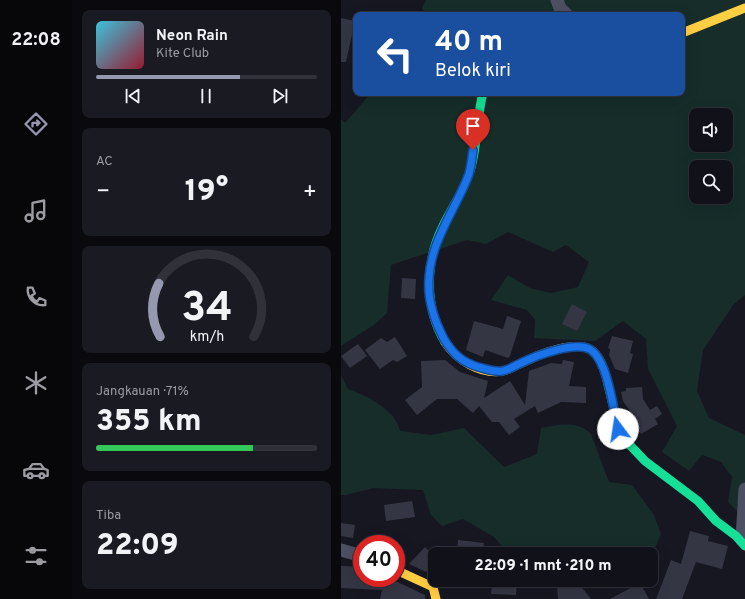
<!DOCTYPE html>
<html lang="id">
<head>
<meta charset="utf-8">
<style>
  :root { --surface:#11111a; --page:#1a1a23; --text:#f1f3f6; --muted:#9c9da2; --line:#303139; --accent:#9698b0 }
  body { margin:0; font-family:Overpass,sans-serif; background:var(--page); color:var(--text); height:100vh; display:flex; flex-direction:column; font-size:15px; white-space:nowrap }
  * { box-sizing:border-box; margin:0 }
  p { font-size:13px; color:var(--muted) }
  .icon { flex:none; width:22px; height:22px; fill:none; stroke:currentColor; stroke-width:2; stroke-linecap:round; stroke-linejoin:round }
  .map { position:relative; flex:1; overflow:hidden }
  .side { display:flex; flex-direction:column; gap:10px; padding:10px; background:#09090e; width:269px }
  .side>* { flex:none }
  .banner { position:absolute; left:12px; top:12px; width:332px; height:84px; border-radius:8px; box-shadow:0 4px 16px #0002,0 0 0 1px var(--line); background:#1a4fa0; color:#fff; overflow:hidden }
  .fabs { position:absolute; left:348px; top:108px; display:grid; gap:8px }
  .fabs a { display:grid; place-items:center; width:44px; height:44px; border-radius:8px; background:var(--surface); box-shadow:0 4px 16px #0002,0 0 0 1px var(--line); font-size:20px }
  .speed { position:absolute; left:12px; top:535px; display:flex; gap:8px; font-size:20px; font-weight:700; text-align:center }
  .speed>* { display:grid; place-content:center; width:52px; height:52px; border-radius:50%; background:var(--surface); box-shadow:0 4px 16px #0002,0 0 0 1px var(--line); line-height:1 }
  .speed .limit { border:6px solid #d22; background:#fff; color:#111 }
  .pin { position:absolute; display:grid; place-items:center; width:34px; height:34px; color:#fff; margin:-41px -17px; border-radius:50% 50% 50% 0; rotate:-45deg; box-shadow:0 0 4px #0007 }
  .pin .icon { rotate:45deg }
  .me { position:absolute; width:44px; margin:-22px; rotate:346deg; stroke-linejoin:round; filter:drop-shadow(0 0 3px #0008) }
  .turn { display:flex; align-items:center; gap:14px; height:84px; padding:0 16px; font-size:18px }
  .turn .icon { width:52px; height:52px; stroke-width:2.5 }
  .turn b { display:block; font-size:28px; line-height:34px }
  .big { font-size:30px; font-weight:800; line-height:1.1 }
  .side .tile { flex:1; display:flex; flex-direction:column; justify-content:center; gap:6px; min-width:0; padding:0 14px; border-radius:8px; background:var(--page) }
  .side .dial { align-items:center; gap:0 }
  .dial svg { height:104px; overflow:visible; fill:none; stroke:var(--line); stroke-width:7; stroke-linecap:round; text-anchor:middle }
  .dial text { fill:var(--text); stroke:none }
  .song { display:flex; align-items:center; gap:12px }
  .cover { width:48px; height:48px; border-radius:6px; background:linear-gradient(135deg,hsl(190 70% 55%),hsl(350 70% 35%)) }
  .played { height:4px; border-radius:2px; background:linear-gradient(90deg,var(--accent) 65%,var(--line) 65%) }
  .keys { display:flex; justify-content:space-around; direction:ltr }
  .heat { display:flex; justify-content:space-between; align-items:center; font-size:22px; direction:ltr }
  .charge { height:6px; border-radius:3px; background:linear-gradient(90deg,#34c759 71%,var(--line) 0) }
  .trip { position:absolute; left:87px; top:547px; width:230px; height:40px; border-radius:8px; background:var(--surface); box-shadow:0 4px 16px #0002,0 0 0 1px var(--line); font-weight:800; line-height:40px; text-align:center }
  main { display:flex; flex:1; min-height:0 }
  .tabs { display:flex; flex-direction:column; width:72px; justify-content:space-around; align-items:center; background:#07070a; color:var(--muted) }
  .tabs .icon { width:28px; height:28px }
  .tabs .selected { color:var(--accent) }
  .tabs b { font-size:18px; color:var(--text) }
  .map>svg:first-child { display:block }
  .green { fill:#162d2a; fill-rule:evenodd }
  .building { fill:#353644 }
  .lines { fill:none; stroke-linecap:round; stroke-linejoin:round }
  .street { stroke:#4d4f62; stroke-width:13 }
  .fast { stroke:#16e098; stroke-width:9 }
  .slow { stroke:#ffcf43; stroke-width:9 }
  .route-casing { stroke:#114b97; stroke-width:10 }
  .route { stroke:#1a73e8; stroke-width:7 }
</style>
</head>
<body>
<main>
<nav class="tabs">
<b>22:08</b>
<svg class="icon selected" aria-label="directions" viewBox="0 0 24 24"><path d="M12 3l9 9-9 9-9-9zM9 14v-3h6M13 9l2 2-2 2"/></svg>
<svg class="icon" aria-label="music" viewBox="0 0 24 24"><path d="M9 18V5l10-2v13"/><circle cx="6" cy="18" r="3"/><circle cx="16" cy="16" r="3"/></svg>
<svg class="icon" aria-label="phone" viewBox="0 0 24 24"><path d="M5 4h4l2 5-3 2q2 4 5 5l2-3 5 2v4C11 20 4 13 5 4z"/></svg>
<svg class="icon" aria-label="climate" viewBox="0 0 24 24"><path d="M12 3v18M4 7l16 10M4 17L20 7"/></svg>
<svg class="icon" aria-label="car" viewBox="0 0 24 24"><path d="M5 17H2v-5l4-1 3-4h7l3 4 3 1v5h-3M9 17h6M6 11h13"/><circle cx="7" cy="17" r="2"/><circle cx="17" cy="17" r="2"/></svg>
<svg class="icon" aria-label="filters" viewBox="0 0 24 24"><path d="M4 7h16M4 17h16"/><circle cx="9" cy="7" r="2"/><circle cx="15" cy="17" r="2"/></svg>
</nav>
<section class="side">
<div class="tile">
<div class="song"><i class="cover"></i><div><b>Neon Rain</b><p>Kite Club</p></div></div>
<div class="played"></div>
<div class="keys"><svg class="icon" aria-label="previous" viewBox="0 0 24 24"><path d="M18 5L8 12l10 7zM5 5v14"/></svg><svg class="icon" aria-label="pause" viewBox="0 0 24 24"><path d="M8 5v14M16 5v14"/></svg><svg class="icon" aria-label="next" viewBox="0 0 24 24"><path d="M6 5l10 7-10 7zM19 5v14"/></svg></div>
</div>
<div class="tile"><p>AC</p>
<div class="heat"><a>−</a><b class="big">19°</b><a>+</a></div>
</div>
<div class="tile dial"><svg viewBox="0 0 100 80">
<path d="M14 69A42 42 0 1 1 86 69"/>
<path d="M14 69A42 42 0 0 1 13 28" stroke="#9698b0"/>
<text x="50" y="56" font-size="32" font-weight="700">34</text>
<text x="50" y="72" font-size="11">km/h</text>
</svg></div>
<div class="tile"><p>Jangkauan · 71%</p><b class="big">355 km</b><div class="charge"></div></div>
<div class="tile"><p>Tiba</p><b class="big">22:09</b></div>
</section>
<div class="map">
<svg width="404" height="599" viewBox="0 0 404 599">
  <rect width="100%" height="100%" fill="#171722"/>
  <!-- green -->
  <g class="green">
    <path d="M 85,0 L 404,0 L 404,295 L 393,304 L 362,350 L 356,391 L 368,418 L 404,435 L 404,519 L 387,502 L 391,477 L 380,462 L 361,455 L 348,471 L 321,452 L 336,426 L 307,369 L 305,339 L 282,321 L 254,341 L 193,338 L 194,320 L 186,310 L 150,300 L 167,275 L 189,288 L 210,293 L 237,287 L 248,262 L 225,245 L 212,252 L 167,232 L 145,244 L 126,240 L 50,265 L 46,313 L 33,325 L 0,346 L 0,119 L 4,123 L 30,93 L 341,93 L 341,15 L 86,15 L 81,8 ZM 355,115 L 385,115 L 385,145 L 355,145 ZM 355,167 L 385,167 L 385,197 L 355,197 Z"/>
    <path d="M 0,375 L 7,389 C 25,395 56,411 59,431 L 90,435 L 123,428 L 163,467 L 196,454 L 200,428 C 218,425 236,420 250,434 L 268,482 L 291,485 L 313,515 L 320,534 L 310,558 L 310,554 L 168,554 L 153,537 L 122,519 L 101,526 L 90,515 L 82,490 L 32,488 L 5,495 L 0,495 Z"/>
  </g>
  <!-- building -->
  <g class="building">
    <polygon points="0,18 14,21 5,62 0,62"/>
    <polygon points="61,278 75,279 74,299 60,298"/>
    <polygon points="231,304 246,312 236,331 221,324"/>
    <polygon points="166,316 180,321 169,356 167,358 144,350 142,357 125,350 133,321 162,329"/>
    <polygon points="271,336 292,341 289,353 292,354 287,373 274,369 268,355 269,349 267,348"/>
    <polygon points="54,337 66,356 56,362 52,360 39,369 24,350 40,338 46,342"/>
    <polygon points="17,344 26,356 9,368 0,356"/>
    <polygon points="104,360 119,372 147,381 143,398 169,381 184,405 188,371 210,363 221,364 222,360 233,362 228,386 245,387 245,403 220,402 197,413 194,406 173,419 179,427 168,435 158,422 151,422 138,406 132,413 116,399 96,399 76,415 64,400 81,387 80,361"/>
    <polygon points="301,387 302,399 309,410 316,406 321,414 314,419 317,424 300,434 297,430 294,432 289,422 294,419 282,401 280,392 285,391 285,388"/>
    <polygon points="71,501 74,517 45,521 43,505"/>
    <polygon points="0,523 14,525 12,538 0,536"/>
    <polygon points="349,531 368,536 367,541 387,546 381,569 355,562 341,599 315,599 330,560 340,564"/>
    <polygon points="117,540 143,543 142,554 116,554"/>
    <polygon points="84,547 94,557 94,563 85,572 68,564"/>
    <polygon points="0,566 21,567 21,578 48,578 84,595 84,599 39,599 41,590 0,588"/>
    <polygon points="151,580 176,580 175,595 150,594"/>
    <polygon points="299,583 308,599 269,599"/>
    <polygon points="238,584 250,599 217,599 216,585"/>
  </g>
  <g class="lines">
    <!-- street -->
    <g class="street">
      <polyline points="216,0 219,8 226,15"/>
      <polyline points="401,540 404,489"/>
      <polyline points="0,550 21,556"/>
    </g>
    <!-- fast -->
    <g class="fast">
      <path d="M 104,342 C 83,307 84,262 102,226 C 111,208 122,192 128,174 C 137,148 135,119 142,93"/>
      <polyline points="265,376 276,422 286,442 304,461 357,501 375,521 395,536 404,546"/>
    </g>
    <!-- slow -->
    <g class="slow">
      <polyline points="341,33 404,8"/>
      <path d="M 104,342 C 115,360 140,375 162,371 C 170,369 177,364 185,361 C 199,354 235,340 250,350 C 258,355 262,366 265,376"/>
      <polyline points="55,570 92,587 95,599"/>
    </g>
  </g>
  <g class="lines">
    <defs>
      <path id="route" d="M 132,150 C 131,158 130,166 128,174 C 115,209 90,240 88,278 C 86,300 93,320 103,339 C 112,354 121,362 137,367 C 145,369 152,372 161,371 C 168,370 173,366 180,363 C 194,356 236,340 250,350 C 267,362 272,408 277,429"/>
    </defs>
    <!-- route casing -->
    <use href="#route" class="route-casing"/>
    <!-- route -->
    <use href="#route" class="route"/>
  </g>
</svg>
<div class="fabs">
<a><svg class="icon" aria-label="sound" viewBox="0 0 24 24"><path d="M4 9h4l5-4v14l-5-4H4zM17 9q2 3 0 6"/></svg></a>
<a><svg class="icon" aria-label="search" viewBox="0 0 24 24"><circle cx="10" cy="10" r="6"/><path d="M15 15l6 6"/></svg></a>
</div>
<div class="speed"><div class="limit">40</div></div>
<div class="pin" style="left:132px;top:150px;background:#d93025"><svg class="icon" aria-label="arrive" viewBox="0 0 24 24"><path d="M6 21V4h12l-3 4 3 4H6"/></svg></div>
<svg class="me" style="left:277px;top:429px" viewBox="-20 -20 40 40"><circle r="19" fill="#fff"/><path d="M0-13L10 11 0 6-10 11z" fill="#1a73e8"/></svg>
<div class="trip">22:09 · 1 mnt · 210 m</div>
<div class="banner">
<div class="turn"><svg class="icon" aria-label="left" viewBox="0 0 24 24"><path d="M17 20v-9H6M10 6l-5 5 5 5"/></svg><div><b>40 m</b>Belok kiri</div></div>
</div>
</div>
</main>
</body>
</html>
